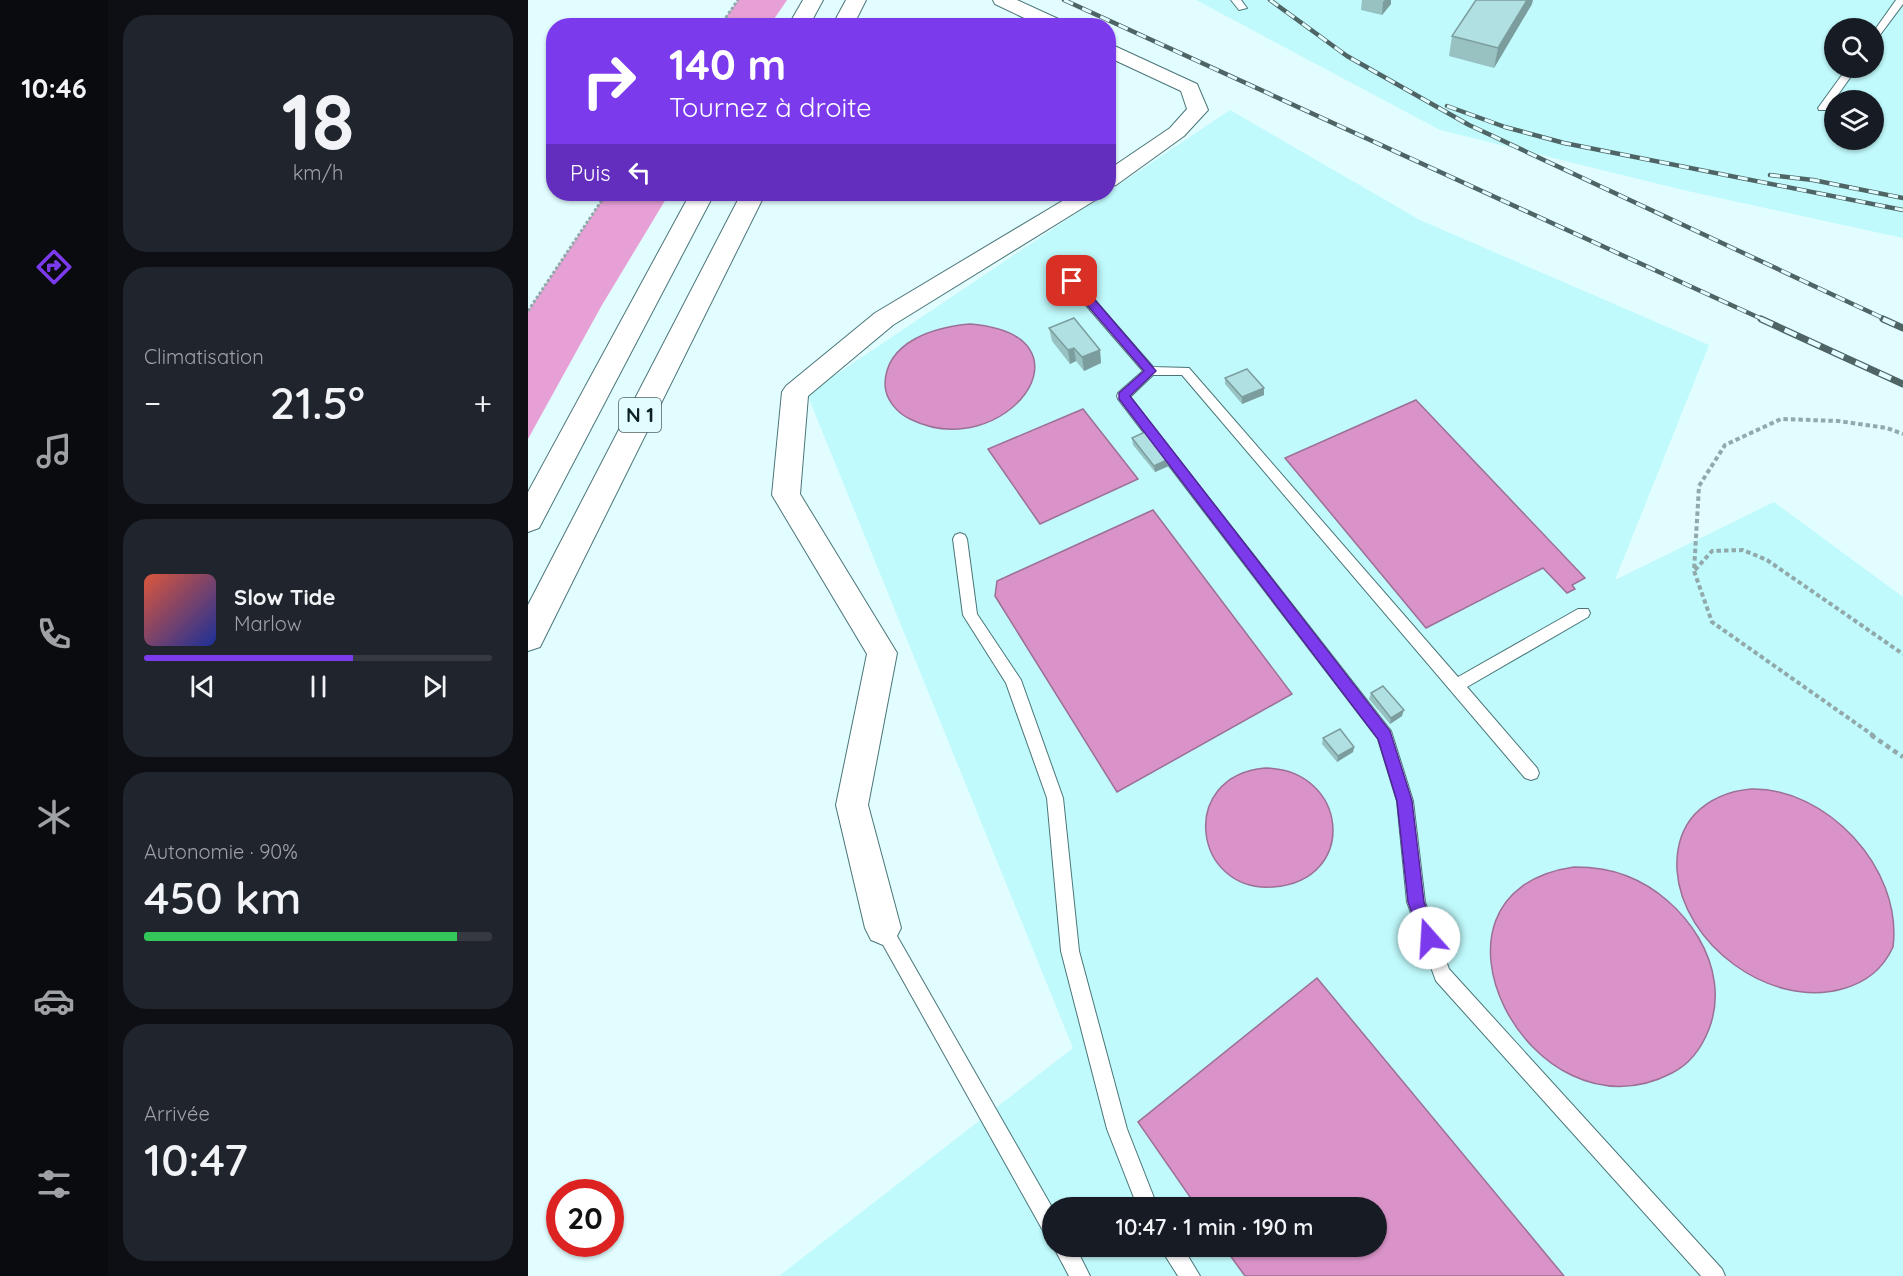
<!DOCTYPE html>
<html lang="fr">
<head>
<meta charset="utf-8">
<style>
  :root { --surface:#171b24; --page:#20242c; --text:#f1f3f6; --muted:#9ea1a6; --line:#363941; --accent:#7c3aed }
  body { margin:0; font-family:Quicksand,sans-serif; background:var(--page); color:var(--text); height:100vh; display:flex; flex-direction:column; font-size:22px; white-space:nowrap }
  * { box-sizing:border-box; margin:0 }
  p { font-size:20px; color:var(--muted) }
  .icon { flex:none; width:33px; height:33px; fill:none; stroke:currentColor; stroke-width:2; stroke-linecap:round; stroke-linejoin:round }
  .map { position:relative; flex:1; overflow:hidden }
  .details { display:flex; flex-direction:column; gap:15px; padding:15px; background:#0d0f14; width:420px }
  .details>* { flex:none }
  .hud { position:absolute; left:18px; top:18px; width:570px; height:183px; border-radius:24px; box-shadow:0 2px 4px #0004; background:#7c3aed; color:#fff; overflow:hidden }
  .controls { position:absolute; left:1296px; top:18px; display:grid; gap:12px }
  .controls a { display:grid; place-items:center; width:60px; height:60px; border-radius:50%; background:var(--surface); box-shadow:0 2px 4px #0004; font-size:30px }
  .speed { position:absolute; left:18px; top:1179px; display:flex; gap:12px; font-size:30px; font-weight:700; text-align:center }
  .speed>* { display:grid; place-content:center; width:78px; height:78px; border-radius:50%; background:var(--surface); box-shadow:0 2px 4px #0004; line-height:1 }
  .speed .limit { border:9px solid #d22; background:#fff; color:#111 }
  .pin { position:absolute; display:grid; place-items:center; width:51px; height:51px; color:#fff; margin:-26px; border-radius:12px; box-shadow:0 3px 9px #0006 }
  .me { position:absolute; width:66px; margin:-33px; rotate:341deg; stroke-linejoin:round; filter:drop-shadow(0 0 4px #0008) }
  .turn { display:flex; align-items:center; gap:21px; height:126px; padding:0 24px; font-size:27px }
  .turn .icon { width:78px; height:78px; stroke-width:2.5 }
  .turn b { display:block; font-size:42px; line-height:51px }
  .then { display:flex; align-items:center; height:57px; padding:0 24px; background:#0003; gap:12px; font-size:22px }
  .big { font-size:45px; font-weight:600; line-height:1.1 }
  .details .widget { flex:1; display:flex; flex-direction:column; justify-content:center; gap:9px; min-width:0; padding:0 21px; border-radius:24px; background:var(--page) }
  .details .dial { align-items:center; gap:0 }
  .dial b { font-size:78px; line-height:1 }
  .song { display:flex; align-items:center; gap:18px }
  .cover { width:72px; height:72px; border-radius:9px; background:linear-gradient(135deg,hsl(10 70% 55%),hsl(230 70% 35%)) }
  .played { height:6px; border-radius:3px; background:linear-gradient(90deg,var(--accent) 60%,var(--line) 60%) }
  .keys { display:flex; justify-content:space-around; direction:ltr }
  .heat { display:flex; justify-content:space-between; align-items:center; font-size:33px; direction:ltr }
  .charge { height:9px; border-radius:4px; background:linear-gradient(90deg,#34c759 90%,var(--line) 0) }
  .trip { position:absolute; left:514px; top:1197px; width:345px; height:60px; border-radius:30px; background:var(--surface); box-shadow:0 2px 4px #0004; font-weight:600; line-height:60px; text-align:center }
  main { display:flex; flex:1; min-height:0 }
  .tab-bar { display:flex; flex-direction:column; width:108px; justify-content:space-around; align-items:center; background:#090b0e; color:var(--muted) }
  .tab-bar .icon { width:42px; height:42px }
  .tab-bar .on { color:var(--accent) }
  .tab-bar b { font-size:27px; color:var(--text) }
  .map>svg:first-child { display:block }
  .built { fill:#c0fafc; fill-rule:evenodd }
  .forest { fill:#e7a0d6 }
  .water { fill:#da93c9; stroke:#9c7096; stroke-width:1.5 }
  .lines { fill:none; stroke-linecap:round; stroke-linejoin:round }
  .service-casing { stroke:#4a7578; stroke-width:2 }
  .minor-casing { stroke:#4a7578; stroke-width:2 }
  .trunk-casing { stroke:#4a7578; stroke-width:2 }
  .path-far2 { stroke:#91a9aa; stroke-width:3; stroke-dasharray:3 2; stroke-linecap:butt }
  .path-far1 { stroke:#91a9aa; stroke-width:4; stroke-dasharray:4.5 3; stroke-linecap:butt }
  .path { stroke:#91a9aa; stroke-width:4.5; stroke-dasharray:5 4; stroke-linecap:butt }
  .service { fill:#fff; fill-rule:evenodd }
  .minor { fill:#fff; fill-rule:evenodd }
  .trunk { fill:#fff; fill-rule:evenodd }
  .rail-far1-casing { stroke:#4f6465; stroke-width:4.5 }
  .rail-casing { stroke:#4f6465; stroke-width:7 }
  .rail-far1 { stroke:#e2fdff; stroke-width:3; stroke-dasharray:10; stroke-linecap:butt }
  .rail { stroke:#e2fdff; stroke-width:4.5; stroke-dasharray:13; stroke-linecap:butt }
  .wall { fill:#98c1c2 }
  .shaded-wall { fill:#7c9d9e }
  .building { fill:#b1e0e2; stroke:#7c9d9e; stroke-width:1.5 }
  .route { fill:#7c3aed; stroke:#51269a; stroke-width:1.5 }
  .labels { text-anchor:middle; stroke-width:5; stroke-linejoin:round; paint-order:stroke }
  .shield { fill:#e2fdff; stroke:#4d6263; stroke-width:1.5 }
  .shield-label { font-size:20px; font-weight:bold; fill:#0d1f20 }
</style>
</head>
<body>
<main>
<nav class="tab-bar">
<b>10:46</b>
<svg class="icon on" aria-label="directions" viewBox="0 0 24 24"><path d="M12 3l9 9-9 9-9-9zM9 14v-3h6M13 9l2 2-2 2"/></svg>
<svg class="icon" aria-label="music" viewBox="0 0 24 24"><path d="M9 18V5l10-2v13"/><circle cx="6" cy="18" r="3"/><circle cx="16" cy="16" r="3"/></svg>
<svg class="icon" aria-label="phone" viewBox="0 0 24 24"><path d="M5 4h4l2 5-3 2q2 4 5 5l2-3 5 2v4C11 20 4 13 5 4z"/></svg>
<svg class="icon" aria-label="climate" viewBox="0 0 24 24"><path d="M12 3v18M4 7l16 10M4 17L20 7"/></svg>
<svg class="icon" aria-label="car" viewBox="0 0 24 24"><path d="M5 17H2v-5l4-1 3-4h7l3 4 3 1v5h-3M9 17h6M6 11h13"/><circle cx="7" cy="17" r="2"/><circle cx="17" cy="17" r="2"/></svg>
<svg class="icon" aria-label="filters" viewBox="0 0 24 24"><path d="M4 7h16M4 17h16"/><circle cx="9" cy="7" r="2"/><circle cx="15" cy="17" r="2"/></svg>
</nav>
<section class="details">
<div class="widget dial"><b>18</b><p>km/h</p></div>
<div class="widget"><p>Climatisation</p>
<div class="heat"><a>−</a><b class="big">21.5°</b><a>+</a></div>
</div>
<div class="widget">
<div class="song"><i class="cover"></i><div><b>Slow Tide</b><p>Marlow</p></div></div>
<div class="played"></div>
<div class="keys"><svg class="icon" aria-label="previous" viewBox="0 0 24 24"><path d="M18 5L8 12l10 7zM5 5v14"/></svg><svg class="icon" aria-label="pause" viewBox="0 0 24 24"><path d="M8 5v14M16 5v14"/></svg><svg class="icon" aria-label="next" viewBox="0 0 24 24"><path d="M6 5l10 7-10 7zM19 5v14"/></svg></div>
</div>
<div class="widget"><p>Autonomie · 90%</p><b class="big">450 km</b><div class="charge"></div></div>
<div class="widget"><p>Arrivée</p><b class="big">10:47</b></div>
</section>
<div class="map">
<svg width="1375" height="1276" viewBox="0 0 1375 1276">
  <rect width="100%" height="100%" fill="#e2fdff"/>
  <!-- built -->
  <g class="built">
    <path d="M 668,0 L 1375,0 L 1375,238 L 1155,190 L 912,130 ZM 1306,28 L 1346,28 L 1346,68 L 1306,68 ZM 1306,100 L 1346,100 L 1346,140 L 1306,140 Z"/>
    <path d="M 702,110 L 892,220 L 1181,345 L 1087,580 L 1246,502 L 1375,597 L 1375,1276 L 251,1276 L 545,1048 L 279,394 ZM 525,1208 L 849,1208 L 849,1246 L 525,1246 Z"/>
  </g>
  <!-- forest -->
  <g class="forest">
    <polygon points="210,0 259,0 242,25 192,25"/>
    <polygon points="78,194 141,194 74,305 0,439 0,311"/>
  </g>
  <!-- water -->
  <g class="water">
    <path d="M 442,324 C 575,335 477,466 382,419 C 369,413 357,399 357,384 C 358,341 407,327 442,324 Z"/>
    <polygon points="888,400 1057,578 1044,585 1047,589 1039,593 1015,568 898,628 757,458"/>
    <polygon points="555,409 610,479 512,524 460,449"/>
    <polygon points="625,510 764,694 589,792 467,596 469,581"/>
    <path d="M 737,768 C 821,769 831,881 745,887 C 665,893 649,776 737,768 Z"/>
    <path d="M 1223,789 C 1297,787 1375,867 1365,947 C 1355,969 1337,983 1314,989 C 1242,1009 1154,944 1149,870 C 1148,850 1153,830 1166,815 C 1181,799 1201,791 1223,789 Z"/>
    <path d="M 1046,867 C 1065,867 1082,869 1099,876 C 1156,898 1205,967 1181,1029 C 1174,1047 1162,1064 1144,1073 C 1002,1147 872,892 1046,867 Z"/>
    <polygon points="789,978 1036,1276 717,1276 696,1247 849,1246 849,1208 669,1207 610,1122"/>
  </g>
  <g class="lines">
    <defs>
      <g id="service">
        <polygon points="703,0 713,0 719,8 711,10"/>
        <polygon points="1368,0 1375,0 1375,4 1349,39 1346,40 1346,31"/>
        <polygon points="1319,68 1329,68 1299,110 1291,110 1290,108"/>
        <polygon points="528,259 532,260 625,367 661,368 930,677 1050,609 1060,609 1062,613 1060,617 939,687 1009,768 1011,773 1009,778 1003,780 997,778 654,375 625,375 602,397 863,731 885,801 897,902 921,969 1194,1269 1197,1276 1173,1276 908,981 879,902 869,801 850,739 590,399 589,396 590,393 615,371 524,266 522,263"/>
        <polygon points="432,533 437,535 439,539 449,614 493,680 535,798 551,951 599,1129 630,1208 610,1208 579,1129 533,951 519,798 478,683 435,615 425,539 427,535"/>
        <polygon points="355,919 361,922 525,1209 525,1239 518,1236 349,934 346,928 349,922"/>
        <polygon points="525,1246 547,1246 562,1276 541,1276"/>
        <polygon points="631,1246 654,1246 672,1276 650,1276"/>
      </g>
      <g id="minor">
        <polygon points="465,0 489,0 537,22 539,26 513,26 467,4"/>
        <polygon points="580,43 669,84 680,110 656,136 588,185 580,187 580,170 642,128 659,109 653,91 580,57"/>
        <polygon points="546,194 572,194 569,199 365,325 280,396 272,494 369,653 340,805 373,928 367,940 355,945 343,940 337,928 308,805 339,654 244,495 254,392 258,386 347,313"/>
      </g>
      <g id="trunk">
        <polygon points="275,0 295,0 281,26 260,26"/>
        <polygon points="318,0 338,0 325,26 304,26"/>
        <polygon points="162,194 186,194 11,528 0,532 0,492"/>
        <polygon points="213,194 237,194 12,647 0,651 0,605"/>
      </g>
    </defs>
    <!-- service casing -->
    <use href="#service" class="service-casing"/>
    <!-- minor casing -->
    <use href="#minor" class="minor-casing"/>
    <!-- trunk casing -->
    <use href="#trunk" class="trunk-casing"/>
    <!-- path-far2 -->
    <g class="path-far2">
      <polyline points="192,26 210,0"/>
      <polyline points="0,311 78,194"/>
    </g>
    <!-- path-far1 -->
    <g class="path-far1">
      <polyline points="1167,570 1184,551 1215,550 1239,560 1375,654"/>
      <polyline points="1346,736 1184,622 1166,571 1171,486 1197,445 1253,419 1310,421 1359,428 1375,434"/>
    </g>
    <!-- path -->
    <polyline class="path" points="1343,735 1375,757"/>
    <!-- service -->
    <use href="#service" class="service"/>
    <!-- minor -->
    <use href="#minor" class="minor"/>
    <!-- trunk -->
    <use href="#trunk" class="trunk"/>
    <defs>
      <g id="rail-far1">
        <polyline points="536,0 1236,320"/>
        <polyline points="742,0 819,56 941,125 1359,320"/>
        <polyline points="919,106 977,127 1036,143 1375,210"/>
        <polyline points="1242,175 1285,180 1375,198"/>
      </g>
      <g id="rail">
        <polyline points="1233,319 1375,384"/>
        <polyline points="1355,319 1375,328"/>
      </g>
    </defs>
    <!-- rail-far1 casing -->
    <use href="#rail-far1" class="rail-far1-casing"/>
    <!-- rail casing -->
    <use href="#rail" class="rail-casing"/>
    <!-- rail-far1 -->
    <use href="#rail-far1" class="rail-far1"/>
    <!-- rail -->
    <use href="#rail" class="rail"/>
  </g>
  <!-- wall -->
  <g class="wall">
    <polygon points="834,0 863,0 863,4 854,15 833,10"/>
    <polygon points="1004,4 966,68 921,56 924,36"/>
    <polygon points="521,328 572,350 573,363 556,371 548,361 542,364 524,341"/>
    <polygon points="697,378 736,395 714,404 697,384"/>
    <polygon points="604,438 643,458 643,465 627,472 605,445"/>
    <polygon points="843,693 874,716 862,724 841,699"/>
    <polygon points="795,738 826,747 825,752 809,762 794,744"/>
  </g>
  <!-- shaded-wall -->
  <g class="shaded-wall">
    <polygon points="857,0 863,0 863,4 854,15 855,2"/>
    <polygon points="999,0 1005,0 1004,4 966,68 970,48"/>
    <polygon points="546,348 548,361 542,364 540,350"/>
    <polygon points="572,350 573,363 556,371 554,357"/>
    <polygon points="736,388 736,395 714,404 714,397"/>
    <polygon points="643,458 643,465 627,472 626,466"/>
    <polygon points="876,710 874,716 862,724 863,718"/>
    <polygon points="826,747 825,752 809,762 810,756"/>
  </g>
  <!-- building -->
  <g class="building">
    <polygon points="948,0 999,0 970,48 924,36"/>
    <polygon points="546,318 572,350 554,357 546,348 540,350 521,328"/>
    <polygon points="719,369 736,388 714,397 697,378"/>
    <polygon points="619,431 643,458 626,466 604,438"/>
    <polygon points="855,686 876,710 863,718 843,693"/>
    <polygon points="812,729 826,747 810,756 795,738"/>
  </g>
  <!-- route -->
  <polygon class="route" points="544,277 548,278 628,371 602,396 862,731 884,801 896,902 909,938 907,944 901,946 895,944 880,902 869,801 850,739 591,399 591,393 616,371 540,283 540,278"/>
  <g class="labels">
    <!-- shield labels -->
    <rect class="shield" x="91" y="398" width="42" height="34" rx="4.5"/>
    <g class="shield-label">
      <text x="112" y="422">N 1</text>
    </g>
  </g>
</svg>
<div class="controls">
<a><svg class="icon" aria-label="search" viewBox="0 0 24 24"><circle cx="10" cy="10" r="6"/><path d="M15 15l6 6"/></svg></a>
<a><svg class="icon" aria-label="layers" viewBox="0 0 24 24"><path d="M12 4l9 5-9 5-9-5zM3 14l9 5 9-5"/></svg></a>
</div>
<div class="speed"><div class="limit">20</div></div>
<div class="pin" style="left:544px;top:281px;background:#d93025"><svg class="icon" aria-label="arrive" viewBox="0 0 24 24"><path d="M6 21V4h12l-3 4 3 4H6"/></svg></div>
<svg class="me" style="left:901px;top:938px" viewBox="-20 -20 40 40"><circle r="19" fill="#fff"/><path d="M0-13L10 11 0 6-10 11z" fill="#7c3aed"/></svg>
<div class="trip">10:47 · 1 min · 190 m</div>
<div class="hud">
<div class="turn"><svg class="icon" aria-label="right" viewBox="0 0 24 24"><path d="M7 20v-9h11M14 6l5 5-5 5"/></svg><div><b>140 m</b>Tournez à droite</div></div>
<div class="then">Puis<svg class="icon" aria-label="left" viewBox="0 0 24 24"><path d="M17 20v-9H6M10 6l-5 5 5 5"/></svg></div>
</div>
</div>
</main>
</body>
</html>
